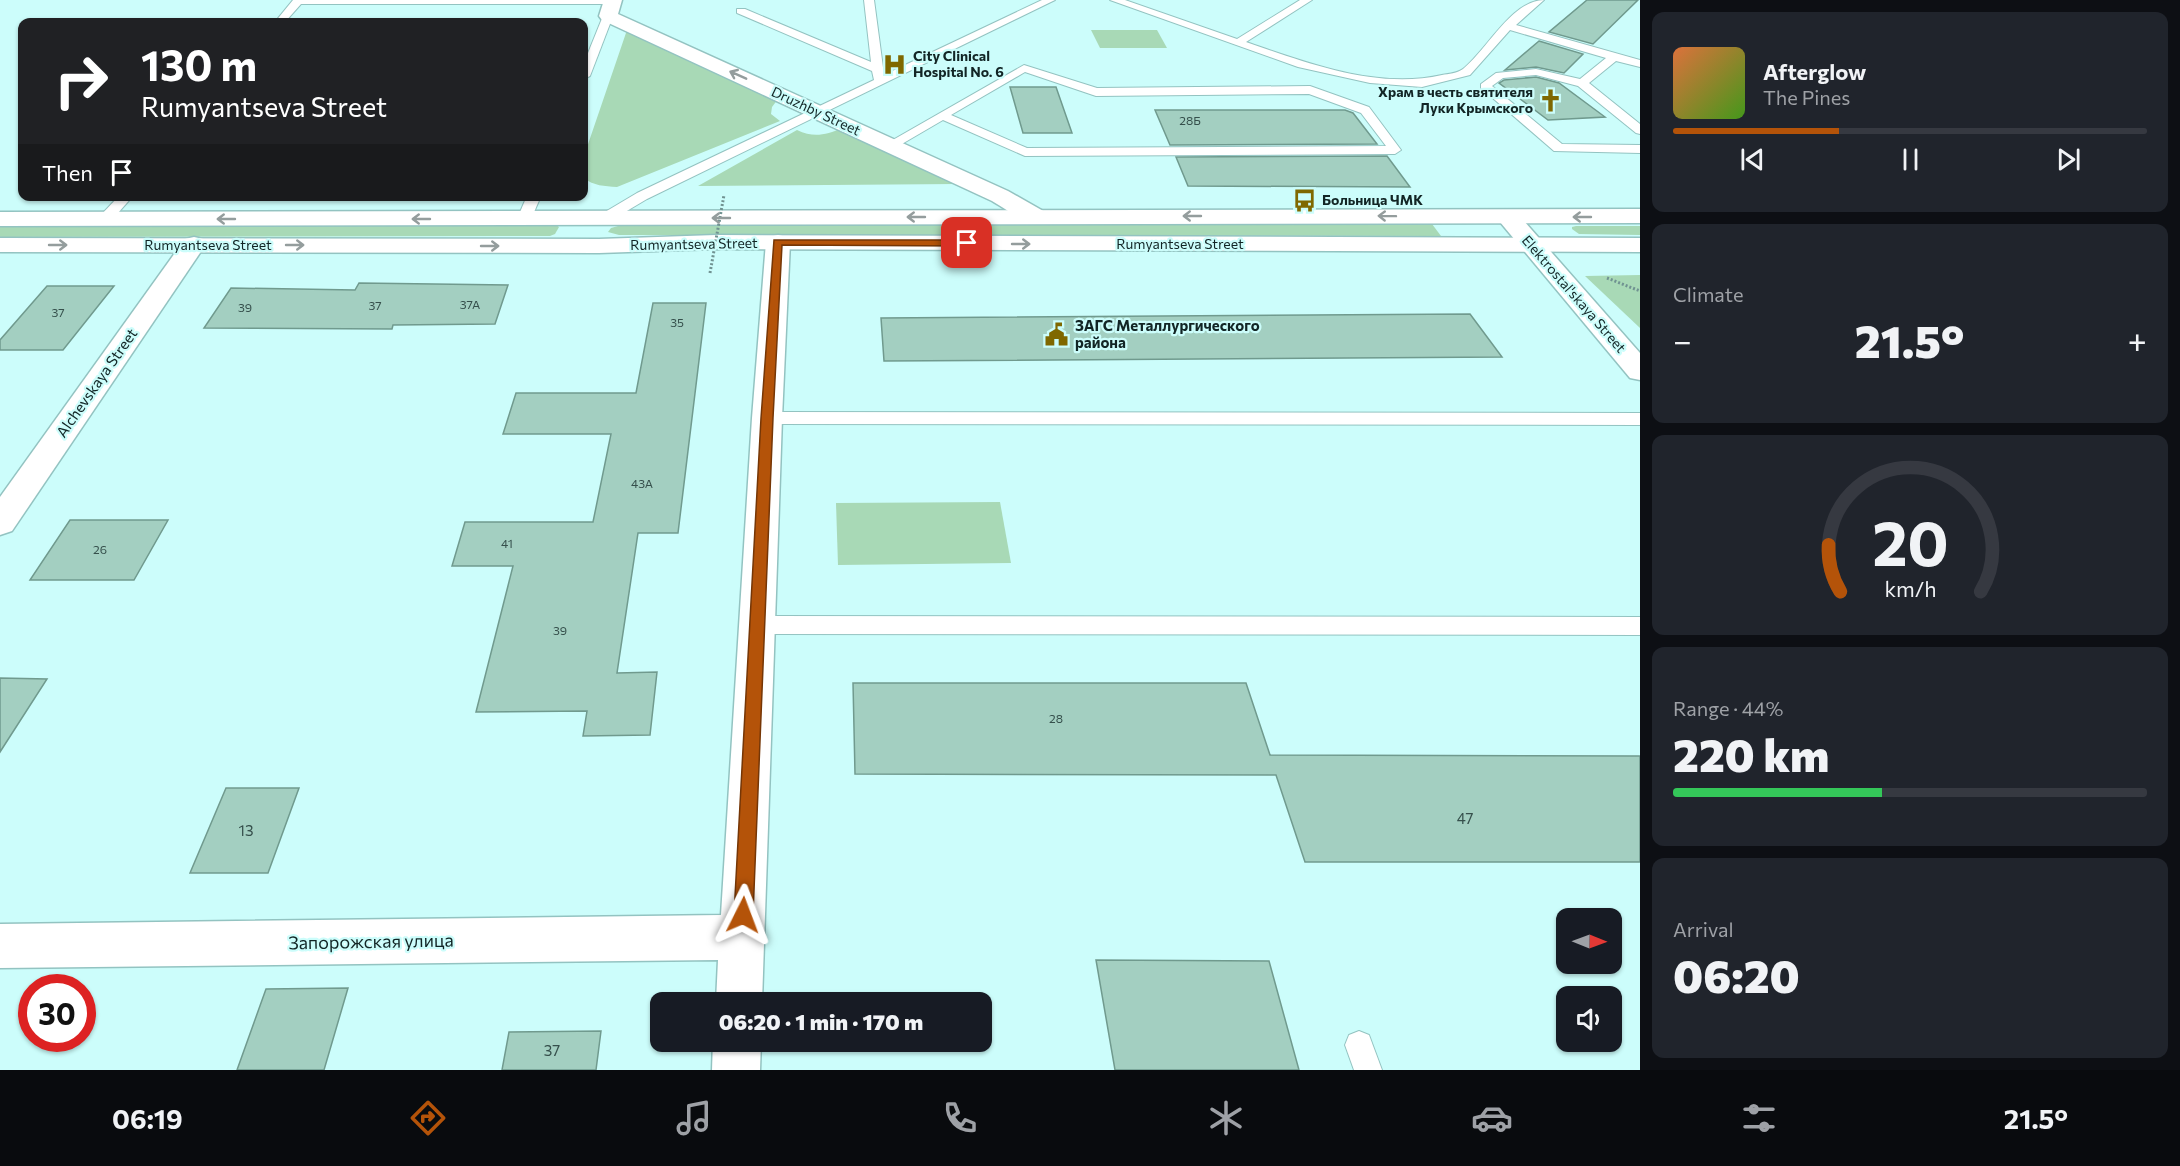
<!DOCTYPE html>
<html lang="en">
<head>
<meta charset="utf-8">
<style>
  :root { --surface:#171b24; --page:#20242c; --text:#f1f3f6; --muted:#9ea1a6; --line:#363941; --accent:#b45309 }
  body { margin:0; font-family:Commissioner,sans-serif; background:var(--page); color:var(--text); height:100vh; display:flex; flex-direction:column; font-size:22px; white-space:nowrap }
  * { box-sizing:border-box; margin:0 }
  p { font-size:20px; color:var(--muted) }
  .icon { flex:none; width:33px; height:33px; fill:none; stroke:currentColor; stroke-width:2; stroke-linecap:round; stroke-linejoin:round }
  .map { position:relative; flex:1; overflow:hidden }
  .details { display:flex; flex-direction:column; gap:12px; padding:12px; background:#0d0f14; width:540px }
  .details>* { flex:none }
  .banner { position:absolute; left:18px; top:18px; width:570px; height:183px; border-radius:12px; box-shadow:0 2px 4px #0004; background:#202124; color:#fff; overflow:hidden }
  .needle { width:39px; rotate:91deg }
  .tools { position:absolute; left:1556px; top:908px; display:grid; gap:12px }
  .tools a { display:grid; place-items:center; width:66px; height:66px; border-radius:12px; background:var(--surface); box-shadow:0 2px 4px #0004; font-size:30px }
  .speed { position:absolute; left:18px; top:974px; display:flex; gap:12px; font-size:30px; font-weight:700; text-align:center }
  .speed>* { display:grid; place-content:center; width:78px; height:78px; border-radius:50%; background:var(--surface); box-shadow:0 2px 4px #0004; line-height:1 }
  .speed .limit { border:9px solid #d22; background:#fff; color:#111 }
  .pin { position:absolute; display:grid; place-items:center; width:51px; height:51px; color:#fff; margin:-26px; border-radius:12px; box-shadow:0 3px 9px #0006 }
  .me { position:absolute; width:66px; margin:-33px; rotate:3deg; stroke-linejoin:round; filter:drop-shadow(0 0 4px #0008) }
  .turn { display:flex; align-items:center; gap:21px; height:126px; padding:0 24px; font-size:27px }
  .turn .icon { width:78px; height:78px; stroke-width:2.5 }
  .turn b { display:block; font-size:42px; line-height:51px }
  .then { display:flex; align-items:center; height:57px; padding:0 24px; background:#0003; gap:12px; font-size:22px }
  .big { font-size:45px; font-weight:800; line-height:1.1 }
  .details .card { flex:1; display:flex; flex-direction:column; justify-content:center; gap:9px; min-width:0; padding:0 21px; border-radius:12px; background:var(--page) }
  .details .dial { align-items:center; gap:0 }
  .dial svg { height:156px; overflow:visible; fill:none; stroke:var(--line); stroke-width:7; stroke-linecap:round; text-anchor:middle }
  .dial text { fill:var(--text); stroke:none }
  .song { display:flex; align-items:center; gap:18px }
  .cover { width:72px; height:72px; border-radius:9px; background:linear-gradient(135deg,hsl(20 70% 55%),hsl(100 70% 35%)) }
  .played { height:6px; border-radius:3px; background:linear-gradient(90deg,var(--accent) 35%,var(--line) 35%) }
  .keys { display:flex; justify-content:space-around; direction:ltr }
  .heat { display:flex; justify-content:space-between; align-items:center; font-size:33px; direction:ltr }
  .charge { height:9px; border-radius:4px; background:linear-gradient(90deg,#34c759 44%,var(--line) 0) }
  .trip { position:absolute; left:650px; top:992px; width:342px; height:60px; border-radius:12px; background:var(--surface); box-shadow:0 2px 4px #0004; font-weight:800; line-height:60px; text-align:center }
  .tabs { display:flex; height:96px; justify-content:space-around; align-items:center; background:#090b0e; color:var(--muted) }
  .tabs .icon { width:42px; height:42px }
  .tabs .active { color:var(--accent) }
  .tabs b { font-size:27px; color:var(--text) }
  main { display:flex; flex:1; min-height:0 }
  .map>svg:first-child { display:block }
  .green { fill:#a8d9b6 }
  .building { fill:#a3cfc1; stroke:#709a8e; stroke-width:1.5 }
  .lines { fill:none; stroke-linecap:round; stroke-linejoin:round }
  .service-casing { stroke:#93c3c1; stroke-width:2 }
  .minor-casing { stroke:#93c3c1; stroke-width:3 }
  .secondary-casing { stroke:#93c3c1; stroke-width:3 }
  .path { stroke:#709291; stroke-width:3; stroke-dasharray:2 2; stroke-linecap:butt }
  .service { fill:#fff; fill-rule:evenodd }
  .minor { fill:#fff; fill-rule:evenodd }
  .secondary { fill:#fff; fill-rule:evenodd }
  .path-bridge { stroke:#709291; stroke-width:3; stroke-dasharray:2 2; stroke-linecap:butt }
  .oneway { stroke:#949d9d }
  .route { fill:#b45309; stroke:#753606; stroke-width:1.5 }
  .labels { text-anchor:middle; stroke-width:4.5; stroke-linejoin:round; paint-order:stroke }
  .number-label { font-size:12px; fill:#36504c }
  .far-poi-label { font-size:14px; font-weight:bold; fill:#122525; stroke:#ccfdfb; text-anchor:start }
  .far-street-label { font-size:14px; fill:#122525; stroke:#ccfdfb }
  .poi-label { font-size:15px; font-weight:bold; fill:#122525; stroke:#ccfdfb; text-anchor:start }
  .street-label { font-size:15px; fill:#122525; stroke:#ccfdfb }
  .near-number-label { font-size:15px; fill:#36504c }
  .near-street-label { font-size:18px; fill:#122525; stroke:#ccfdfb }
</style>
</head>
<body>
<main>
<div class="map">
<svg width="1640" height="1070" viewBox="0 0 1640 1070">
  <rect width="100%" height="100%" fill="#ccfdfb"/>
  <!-- green -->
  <g class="green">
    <path d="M 627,30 L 778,99 L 772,107 L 771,114 L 780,121 L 617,187 C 604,186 594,186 584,178 L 584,156 Z"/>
    <polygon points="1091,30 1157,30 1167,48 1100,48"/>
    <path d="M 843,128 L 957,184 L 698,186 L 797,130 C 814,138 825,135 843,128 Z"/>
    <polygon points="0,224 555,224 559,227 555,234 550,236 0,237"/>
    <polygon points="625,224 1432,224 1441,236 619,235 608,232 611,228"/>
    <polygon points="1576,226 1640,226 1640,235 1579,234 1572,229 1572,227"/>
    <polygon points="1640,275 1640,328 1585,276"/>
    <polygon points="1000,502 1011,563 838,565 836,503"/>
  </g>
  <!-- building -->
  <g class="building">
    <polygon points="1587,0 1638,0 1593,44 1549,32"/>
    <polygon points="1539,41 1583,54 1564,73 1536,67 1505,70"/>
    <polygon points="1536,77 1559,83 1605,117 1548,120 1499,83 1504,80"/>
    <polygon points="1010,87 1056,87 1072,133 1023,133"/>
    <polygon points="1155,110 1345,110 1353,113 1377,144 1170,145"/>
    <polygon points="1387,156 1410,187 1188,186 1176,157"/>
    <polygon points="359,283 508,285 495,324 393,325 392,329 204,328 231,288 355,290"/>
    <polygon points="47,286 114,286 63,350 0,350 0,340"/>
    <polygon points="653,303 706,303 678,533 638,533 617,673 657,672 650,735 583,736 587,711 476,712 513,566 452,566 465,522 593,522 611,434 503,434 516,393 636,393"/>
    <polygon points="1470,314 1502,357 884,361 881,318"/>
    <polygon points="70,520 168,520 134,580 30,580"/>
    <polygon points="0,678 47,679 0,752"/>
    <polygon points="853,683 1246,683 1270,755 1640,756 1640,862 1305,862 1276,775 855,774"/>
    <polygon points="226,788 299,788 268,873 190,873"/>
    <polygon points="1096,960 1269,961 1299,1070 1115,1070"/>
    <polygon points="348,988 324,1070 237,1070 266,989"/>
    <polygon points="601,1031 596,1070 502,1070 509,1032"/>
  </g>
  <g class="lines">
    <defs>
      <g id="service">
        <polygon points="293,0 617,0 618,1 613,4 301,4 285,22 275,22"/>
        <polygon points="864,0 874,0 884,75 1042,0 1055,0 647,199 610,221 600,221 598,218 600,215 637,193 874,80 872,71 737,13 737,9 745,9 871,62"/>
        <path d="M 1110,0 L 1125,0 L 1237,39 L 1300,0 L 1312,0 L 1246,42 C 1307,63 1377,90 1442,75 C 1448,74 1458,73 1463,69 C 1487,50 1512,0 1544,0 L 1516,25 L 1640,60 L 1640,67 L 1616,61 L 1589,83 L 1640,124 L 1640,134 L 1636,133 L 1578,86 L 1536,75 L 1503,78 L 1492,86 L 1562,144 L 1640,145 L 1640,153 L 1554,151 L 1481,88 L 1481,84 L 1496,73 L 1536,69 L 1580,79 L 1606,58 L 1510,30 L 1470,75 L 1422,87 L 1370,83 L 1298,67 Z"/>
        <polygon points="608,13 613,16 590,76 584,79 584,63 603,16"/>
        <path d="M 1024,65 L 1097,88 L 1310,86 L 1369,107 L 1401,150 L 1395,154 L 1025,156 L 943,120 L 895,148 L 890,149 L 884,145 ZM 1025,72 L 1096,96 L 1309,94 L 1361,113 L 1386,146 L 1027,148 L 951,115 Z"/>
        <polygon points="119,196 133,196 110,222 100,222 98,219 100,216"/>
        <polygon points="527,196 541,196 531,219 524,223 517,219"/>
        <polygon points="767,412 1640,413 1640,425 767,424 761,422 758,418 761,414"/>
        <polygon points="758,616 1640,617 1640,635 758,634 751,631 747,625 751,619"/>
        <polygon points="1359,1031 1369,1035 1382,1070 1354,1070 1345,1045 1349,1035"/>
      </g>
      <g id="minor">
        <path d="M 604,0 L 622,0 L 618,14 L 1008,191 L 1045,212 L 1049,217 L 1045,222 C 1027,227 1008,210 992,201 L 602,20 L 599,16 Z"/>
        <polygon points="1508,210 1516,212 1640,353 1640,380 1630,378 1500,222 1496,217 1500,212"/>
        <polygon points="778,235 787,237 790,242 782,418 762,1002 716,1002 718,960 0,968 0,924 721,915 752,418 766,242 769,237"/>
        <polygon points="194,237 203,239 206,244 12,531 0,535 0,497 185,239"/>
        <polygon points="713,1041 761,1041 760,1070 712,1070"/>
      </g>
      <g id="secondary">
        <polygon points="1640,209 1640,223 0,226 0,212"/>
        <polygon points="716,235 1640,238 1640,252 716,249 599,253 0,252 0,238 599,239"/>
      </g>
    </defs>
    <!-- service casing -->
    <use href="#service" class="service-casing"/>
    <!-- minor casing -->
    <use href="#minor" class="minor-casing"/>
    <!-- secondary casing -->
    <use href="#secondary" class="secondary-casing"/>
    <!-- path -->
    <polyline class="path" points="1607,278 1640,291"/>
    <!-- service -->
    <use href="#service" class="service"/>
    <!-- minor -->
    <use href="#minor" class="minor"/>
    <!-- secondary -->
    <use href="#secondary" class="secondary"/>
    <!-- path-bridge -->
    <polyline class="path-bridge" points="710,273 724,195"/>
  </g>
  <!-- one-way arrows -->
  <defs><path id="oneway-shaft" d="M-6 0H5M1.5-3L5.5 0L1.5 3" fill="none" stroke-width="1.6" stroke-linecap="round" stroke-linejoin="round" transform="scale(1.5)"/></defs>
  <g class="oneway">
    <use href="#oneway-shaft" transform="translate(738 75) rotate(-156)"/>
    <use href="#oneway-shaft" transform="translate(1192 216) rotate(180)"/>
    <use href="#oneway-shaft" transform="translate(1387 216) rotate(-179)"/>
    <use href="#oneway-shaft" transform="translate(916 217) rotate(180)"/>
    <use href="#oneway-shaft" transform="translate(1582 217) rotate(180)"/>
    <use href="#oneway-shaft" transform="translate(721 218) rotate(180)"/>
    <use href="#oneway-shaft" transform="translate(226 219) rotate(-180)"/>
    <use href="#oneway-shaft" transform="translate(421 219) rotate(-180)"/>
    <use href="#oneway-shaft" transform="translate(1021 244)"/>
    <use href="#oneway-shaft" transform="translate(58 245)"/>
    <use href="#oneway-shaft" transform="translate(295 245)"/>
    <use href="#oneway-shaft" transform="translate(490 246)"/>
  </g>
  <!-- route -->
  <polygon class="route" points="774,240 967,240 972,243 967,246 782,245 773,418 753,915 750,921 743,924 737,921 734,915 761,418"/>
  <!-- icons -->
  <defs>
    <symbol id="hospital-bare" viewBox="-9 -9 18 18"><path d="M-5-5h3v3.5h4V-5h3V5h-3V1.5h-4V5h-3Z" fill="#7f6800" stroke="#ccfdfb" stroke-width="2.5" paint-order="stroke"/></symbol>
    <symbol id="church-bare" viewBox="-9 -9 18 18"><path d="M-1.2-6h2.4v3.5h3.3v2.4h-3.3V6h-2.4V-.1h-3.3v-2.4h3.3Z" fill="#7f6800" stroke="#ccfdfb" stroke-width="2.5" paint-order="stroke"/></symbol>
    <symbol id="bus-bare" viewBox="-9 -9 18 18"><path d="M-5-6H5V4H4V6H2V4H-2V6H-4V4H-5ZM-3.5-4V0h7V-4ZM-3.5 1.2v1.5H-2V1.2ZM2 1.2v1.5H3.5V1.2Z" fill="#7f6800" stroke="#ccfdfb" stroke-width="2.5" paint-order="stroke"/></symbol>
    <symbol id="civic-bare" viewBox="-9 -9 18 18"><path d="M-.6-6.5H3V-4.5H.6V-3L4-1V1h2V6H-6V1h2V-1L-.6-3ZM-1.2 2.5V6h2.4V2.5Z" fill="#7f6800" stroke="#ccfdfb" stroke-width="2.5" paint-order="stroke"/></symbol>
  </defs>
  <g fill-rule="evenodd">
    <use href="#hospital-bare" x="878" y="48" width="33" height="33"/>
    <use href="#church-bare" x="1534" y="84" width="33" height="33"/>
    <use href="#bus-bare" x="1288" y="184" width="33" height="33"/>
    <use href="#civic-bare" x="1040" y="318" width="33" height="33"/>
  </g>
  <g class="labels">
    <!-- number labels -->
    <g class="number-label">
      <text x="1190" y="125">28Б</text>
      <text x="470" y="309">37А</text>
      <text x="375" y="310">37</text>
      <text x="245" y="312">39</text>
      <text x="58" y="317">37</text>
      <text x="677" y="327">35</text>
      <text x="642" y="488">43А</text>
      <text x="507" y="548">41</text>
      <text x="100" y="554">26</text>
      <text x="560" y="635">39</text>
      <text x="1056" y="723">28</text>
    </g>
    <!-- far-poi labels -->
    <g class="far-poi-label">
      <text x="913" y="61">City Clinical<tspan x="913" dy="16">Hospital No. 6</tspan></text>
      <text x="1533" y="97" text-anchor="end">Храм в честь святителя<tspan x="1533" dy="16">Луки Крымского</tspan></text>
      <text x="1322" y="205">Больница ЧМК</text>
    </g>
    <!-- far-street labels -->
    <g class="far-street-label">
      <text transform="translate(816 111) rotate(25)" y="5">Druzhby Street</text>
      <text transform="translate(694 244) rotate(-1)" y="5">Rumyantseva Street</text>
      <text x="1180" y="249">Rumyantseva Street</text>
      <text x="208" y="250">Rumyantseva Street</text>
      <text transform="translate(1574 294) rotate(49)" y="5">Elektrostal'skaya Street</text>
    </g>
    <!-- poi labels -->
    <g class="poi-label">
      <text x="1075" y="331">ЗАГС Металлургического<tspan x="1075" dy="17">района</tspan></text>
    </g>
    <!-- street labels -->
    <g class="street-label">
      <text transform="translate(97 383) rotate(-55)" y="5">Alchevskaya Street</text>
    </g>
    <!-- near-number labels -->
    <g class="near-number-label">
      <text x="1465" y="824">47</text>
      <text x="246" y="836">13</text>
      <text x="552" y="1056">37</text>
    </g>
    <!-- near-street labels -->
    <g class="near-street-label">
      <text transform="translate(371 942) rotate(-1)" y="6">Запорожская улица</text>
    </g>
  </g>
</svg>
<div class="tools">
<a><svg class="needle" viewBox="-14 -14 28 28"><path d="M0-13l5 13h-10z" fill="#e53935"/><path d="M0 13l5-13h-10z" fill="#9ea1a6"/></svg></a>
<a><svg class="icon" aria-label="sound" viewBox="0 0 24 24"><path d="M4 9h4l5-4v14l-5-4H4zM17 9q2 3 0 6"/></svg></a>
</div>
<div class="speed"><div class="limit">30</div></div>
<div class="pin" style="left:967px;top:243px;background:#d93025"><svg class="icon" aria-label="arrive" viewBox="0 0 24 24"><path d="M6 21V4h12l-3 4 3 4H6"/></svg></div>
<svg class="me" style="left:743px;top:915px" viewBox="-20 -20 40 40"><path d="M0-17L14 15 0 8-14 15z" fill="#b45309" stroke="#fff" stroke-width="4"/></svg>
<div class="trip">06:20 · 1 min · 170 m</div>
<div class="banner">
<div class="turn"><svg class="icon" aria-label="right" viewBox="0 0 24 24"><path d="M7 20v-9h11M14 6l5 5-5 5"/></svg><div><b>130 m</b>Rumyantseva Street</div></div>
<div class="then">Then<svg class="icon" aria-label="arrive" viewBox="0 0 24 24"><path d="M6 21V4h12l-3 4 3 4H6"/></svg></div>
</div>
</div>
<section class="details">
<div class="card">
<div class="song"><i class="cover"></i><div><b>Afterglow</b><p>The Pines</p></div></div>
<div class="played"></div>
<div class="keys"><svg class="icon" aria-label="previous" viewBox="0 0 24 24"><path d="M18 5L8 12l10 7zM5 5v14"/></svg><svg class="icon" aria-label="pause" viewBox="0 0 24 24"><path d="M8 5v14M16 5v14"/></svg><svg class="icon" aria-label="next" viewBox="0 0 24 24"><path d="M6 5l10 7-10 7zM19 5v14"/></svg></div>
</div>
<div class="card"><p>Climate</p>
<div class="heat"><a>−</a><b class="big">21.5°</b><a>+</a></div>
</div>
<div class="card dial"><svg viewBox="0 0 100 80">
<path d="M14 69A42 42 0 1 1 86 69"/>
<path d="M14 69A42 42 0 0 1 8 45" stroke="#b45309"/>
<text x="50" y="56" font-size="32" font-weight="700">20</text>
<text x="50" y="72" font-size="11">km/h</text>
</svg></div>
<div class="card"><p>Range · 44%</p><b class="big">220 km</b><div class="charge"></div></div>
<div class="card"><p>Arrival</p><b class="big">06:20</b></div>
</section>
</main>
<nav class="tabs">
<b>06:19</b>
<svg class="icon active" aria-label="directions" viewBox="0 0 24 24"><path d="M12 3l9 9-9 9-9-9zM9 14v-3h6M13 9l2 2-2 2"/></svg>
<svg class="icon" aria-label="music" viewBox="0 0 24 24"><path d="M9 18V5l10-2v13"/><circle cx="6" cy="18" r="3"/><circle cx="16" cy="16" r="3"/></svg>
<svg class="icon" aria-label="phone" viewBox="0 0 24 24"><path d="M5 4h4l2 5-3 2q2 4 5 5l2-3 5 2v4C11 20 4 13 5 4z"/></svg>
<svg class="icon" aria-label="climate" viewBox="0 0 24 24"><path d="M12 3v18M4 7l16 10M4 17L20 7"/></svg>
<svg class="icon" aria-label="car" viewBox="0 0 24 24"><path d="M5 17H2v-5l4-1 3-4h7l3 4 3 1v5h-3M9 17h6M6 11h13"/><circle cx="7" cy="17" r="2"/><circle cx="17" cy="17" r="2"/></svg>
<svg class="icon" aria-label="filters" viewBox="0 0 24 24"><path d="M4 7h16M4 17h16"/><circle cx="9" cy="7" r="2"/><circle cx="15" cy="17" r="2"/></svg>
<b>21.5°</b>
</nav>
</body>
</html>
